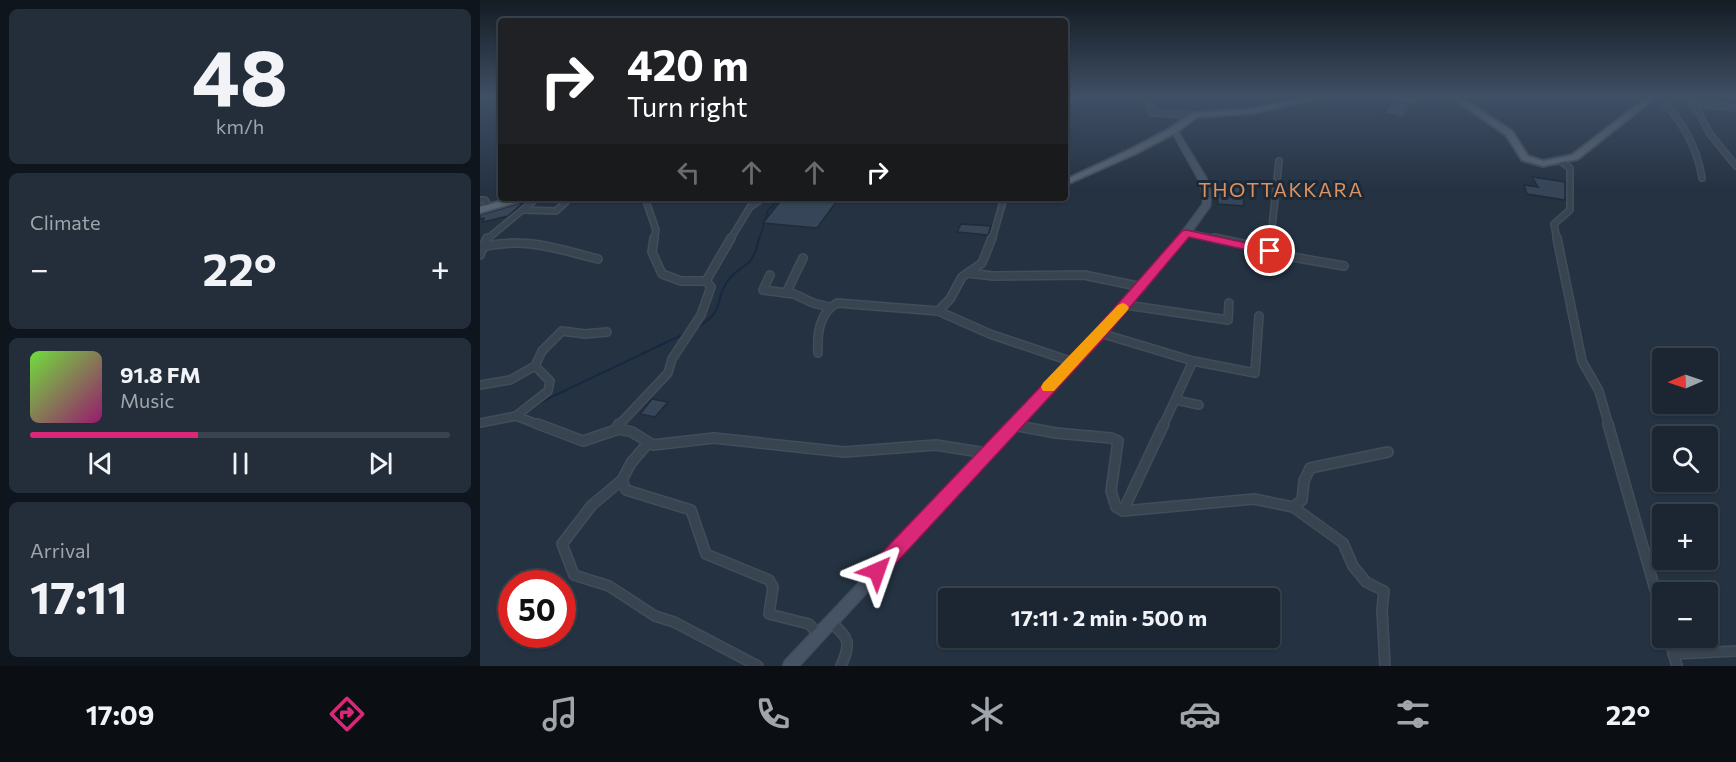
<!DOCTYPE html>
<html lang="en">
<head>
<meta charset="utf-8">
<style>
  :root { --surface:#1b2632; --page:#242e3a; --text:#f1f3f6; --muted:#a0a5ac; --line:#39434d; --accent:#db2777 }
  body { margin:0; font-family:Commissioner,sans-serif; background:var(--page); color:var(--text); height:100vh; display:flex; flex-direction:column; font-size:22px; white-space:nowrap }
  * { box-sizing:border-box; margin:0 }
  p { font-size:20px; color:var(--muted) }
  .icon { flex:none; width:33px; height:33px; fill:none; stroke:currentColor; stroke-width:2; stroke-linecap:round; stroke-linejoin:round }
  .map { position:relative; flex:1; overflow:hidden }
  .details { display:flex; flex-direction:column; gap:9px; padding:9px; background:#0f151c; width:480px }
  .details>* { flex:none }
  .hud { position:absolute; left:18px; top:18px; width:570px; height:183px; border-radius:6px; box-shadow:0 2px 4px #0004,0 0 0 2px var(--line); background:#202124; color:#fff; overflow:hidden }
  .needle { width:39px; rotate:268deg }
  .buttons { position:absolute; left:1172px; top:348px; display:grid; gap:12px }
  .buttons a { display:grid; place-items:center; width:66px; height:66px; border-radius:6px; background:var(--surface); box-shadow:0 2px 4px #0004,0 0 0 2px var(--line); font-size:30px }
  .speed { position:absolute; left:18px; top:570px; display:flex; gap:12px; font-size:30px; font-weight:700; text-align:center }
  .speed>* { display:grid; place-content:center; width:78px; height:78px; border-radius:50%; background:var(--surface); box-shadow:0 2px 4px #0004,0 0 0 2px var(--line); line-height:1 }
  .speed .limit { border:9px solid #d22; background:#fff; color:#111 }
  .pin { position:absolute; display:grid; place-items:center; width:51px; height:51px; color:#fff; margin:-26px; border:3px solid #fff; border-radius:50%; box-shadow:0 2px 6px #0007 }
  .me { position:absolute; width:66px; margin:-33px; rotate:43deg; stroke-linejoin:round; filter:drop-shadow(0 0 4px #0008) }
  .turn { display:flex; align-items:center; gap:21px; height:126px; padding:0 30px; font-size:27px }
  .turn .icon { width:78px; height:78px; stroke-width:2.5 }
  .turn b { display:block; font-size:42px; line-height:51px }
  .lanes { display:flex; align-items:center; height:57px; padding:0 30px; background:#0003; justify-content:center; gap:30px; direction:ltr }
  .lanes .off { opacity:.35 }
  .big { font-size:45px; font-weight:700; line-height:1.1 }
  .details .widget { flex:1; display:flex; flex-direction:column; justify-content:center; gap:9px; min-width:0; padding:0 21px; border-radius:9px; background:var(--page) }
  .details .dial { align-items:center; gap:0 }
  .dial b { font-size:78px; line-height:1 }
  .song { display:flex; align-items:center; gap:18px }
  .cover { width:72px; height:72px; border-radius:9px; background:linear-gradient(135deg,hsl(100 70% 55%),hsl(320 70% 35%)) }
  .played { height:6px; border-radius:3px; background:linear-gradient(90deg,var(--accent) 40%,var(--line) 40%) }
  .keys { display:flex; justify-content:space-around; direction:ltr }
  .heat { display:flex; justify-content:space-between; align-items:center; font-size:33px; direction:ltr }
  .trip { position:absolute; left:458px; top:588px; width:342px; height:60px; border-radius:6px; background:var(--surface); box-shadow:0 2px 4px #0004,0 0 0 2px var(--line); font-weight:700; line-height:60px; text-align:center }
  .tab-bar { display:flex; height:96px; justify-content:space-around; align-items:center; background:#0b0f14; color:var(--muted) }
  .tab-bar .icon { width:42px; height:42px }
  .tab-bar .active { color:var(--accent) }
  .tab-bar b { font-size:27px; color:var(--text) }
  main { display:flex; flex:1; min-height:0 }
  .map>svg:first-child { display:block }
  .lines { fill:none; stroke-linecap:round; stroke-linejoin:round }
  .stream-far1 { stroke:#162941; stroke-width:1.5 }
  .stream { stroke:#162941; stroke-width:2 }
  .building { fill:#364658; stroke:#1f2b39; stroke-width:1.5 }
  .street-far2-casing { stroke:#424d5b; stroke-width:8 }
  .street-far1-casing { stroke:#424d5b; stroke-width:10 }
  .street-casing { stroke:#424d5b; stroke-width:12 }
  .secondary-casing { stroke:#424d5b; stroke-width:3 }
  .primary-casing { stroke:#424d5b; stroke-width:4 }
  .street-far2 { stroke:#394451; stroke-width:5 }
  .street-far1 { stroke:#394451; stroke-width:7 }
  .street { stroke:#394451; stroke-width:9 }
  .secondary { fill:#465365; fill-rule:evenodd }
  .primary { fill:#576371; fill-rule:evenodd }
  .route { fill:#db2777; stroke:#8e194d; stroke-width:1.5 }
  .slow { fill:#f59e0b }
  .labels { text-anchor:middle; stroke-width:6; stroke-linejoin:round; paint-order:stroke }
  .quarter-label { font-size:20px; letter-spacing:1.5px; fill:#db9161; stroke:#1d2937 }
</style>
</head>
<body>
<main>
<section class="details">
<div class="widget dial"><b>48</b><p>km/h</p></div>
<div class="widget"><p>Climate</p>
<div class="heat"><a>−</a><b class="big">22°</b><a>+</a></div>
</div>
<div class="widget">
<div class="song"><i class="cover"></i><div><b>91.8 FM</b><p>Music</p></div></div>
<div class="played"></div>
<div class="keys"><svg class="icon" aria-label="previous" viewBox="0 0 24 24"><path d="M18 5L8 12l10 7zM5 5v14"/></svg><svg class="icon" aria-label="pause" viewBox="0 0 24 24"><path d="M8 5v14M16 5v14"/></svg><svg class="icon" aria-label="next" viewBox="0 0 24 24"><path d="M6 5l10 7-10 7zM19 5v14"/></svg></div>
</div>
<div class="widget"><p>Arrival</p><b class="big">17:11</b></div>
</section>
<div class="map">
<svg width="1256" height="666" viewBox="0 0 1256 666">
  <rect width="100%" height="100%" fill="#243242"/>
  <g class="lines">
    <!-- stream-far1 -->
    <polyline class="stream-far1" points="279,240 288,210 301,198"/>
    <!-- stream -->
    <g class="stream">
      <path d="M 218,327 C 245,311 234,302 247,282 C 261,261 272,273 279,238"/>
      <polyline points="46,414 61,402 206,333"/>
      <polyline points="23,422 33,420"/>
    </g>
  </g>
  <!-- building -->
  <g class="building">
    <polygon points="914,100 931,104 924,118 903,113"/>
    <polygon points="1052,177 1085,182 1085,200 1047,194 1044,185 1058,187"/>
    <polygon points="735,186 762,187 764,206 738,204"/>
    <polygon points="317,198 359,198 337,228 283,223 302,199 315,201"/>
    <polygon points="44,202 28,216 3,222 4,218 0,219 0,215"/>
    <polygon points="481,224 511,226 508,235 477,232"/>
    <polygon points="172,399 188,402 175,417 160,414"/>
  </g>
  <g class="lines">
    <defs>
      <g id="street-far2">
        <polyline points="668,96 672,113 715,115"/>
        <path d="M 1178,96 C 1201,119 1217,146 1222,178"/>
        <polyline points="1205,96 1210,96 1230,134 1256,166"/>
        <polyline points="1213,103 1256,108"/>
        <polyline points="165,198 176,230 174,240"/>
        <polyline points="0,200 5,200 9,207"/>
        <polyline points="44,210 76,211 90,198"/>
        <polyline points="706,233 741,240"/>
        <polyline points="6,240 57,198"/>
        <polyline points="250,240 270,207 283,198"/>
        <polyline points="512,240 524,198"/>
        <polyline points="787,240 792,227 799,161"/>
        <polyline points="1077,240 1074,224 1090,210 1090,168 1080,161"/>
      </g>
      <g id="street-far1">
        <polyline points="734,238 778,247 785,245 788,238"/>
        <polyline points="1077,238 1102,361 1119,391 1129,426"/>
        <path d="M 0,247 C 46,237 74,248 118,259"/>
        <polyline points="778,247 801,255 864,266"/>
        <polyline points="0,255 7,238"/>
        <polyline points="488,273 513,276 604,275 662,287"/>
        <polyline points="290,275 283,290 314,294 333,303 349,307"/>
        <polyline points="226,281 251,238"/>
        <polyline points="306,293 323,258"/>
        <polyline points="646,305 748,320 749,303"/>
        <polyline points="458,311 470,299 482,277 502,263 512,238"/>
        <polyline points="620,333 713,361 775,373 779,316"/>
        <path d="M 338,353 C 337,334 339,313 357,303 L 458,311 L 510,334 L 593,362"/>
        <polyline points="0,385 30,380 55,366"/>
        <polyline points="696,400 719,405"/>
        <polyline points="36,416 68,391 70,381 55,366 62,351 82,331 105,334 127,332"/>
        <polyline points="0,423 36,416 62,426"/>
        <polyline points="533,425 537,426"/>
        <polyline points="138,426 188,373 192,359 221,315 231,287 226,281 201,281 182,274 172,252 174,238"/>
        <polyline points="683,426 713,361"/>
      </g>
      <g id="street">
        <polyline points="58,424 103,441 139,429 152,432 173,445 234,438 364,452 456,445 506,453"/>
        <polyline points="684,424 643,511 774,499 813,507 863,543 873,566 886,582 904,591 902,610 905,666"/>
        <polyline points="1128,424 1182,614"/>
        <polyline points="533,425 576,433 631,438 638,441 631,491 636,507 643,511"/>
        <polyline points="136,429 139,424"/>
        <polyline points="168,443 151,463 142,480 146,490 211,510 226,554 289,580 293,587 289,614 329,624 338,634"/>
        <polyline points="142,480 112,505 82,544 94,575 129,586 175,616 194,622 278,666"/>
        <polyline points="813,507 822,500 824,481 830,468 908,452"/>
        <path d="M 350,622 C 370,638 371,643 361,666"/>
        <polyline points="1189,638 1197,666"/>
        <polyline points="1193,654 1256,651"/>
      </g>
      <polygon id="secondary" points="694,128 697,130 726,178 731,194 730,206 709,235 622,337 319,666 303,666 305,661 616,333 703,231 723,204 723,194 718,178 691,130"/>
      <g id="primary">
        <polygon points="834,96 848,96 773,113 717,117 697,132 657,153 585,185 585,180 651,149 691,128 712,113 773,109"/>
        <polygon points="907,96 929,98 949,96 929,102"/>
        <polygon points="970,96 978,96 1032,131 1048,156 1063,161 1092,155 1169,96 1177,96 1098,159 1063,166 1042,160 1026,135"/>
        <polygon points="32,198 45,198 44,200 0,213 0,207"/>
      </g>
    </defs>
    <!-- street-far2 casing -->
    <use href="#street-far2" class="street-far2-casing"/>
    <!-- street-far1 casing -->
    <use href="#street-far1" class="street-far1-casing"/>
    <!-- street casing -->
    <use href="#street" class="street-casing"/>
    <!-- secondary casing -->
    <use href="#secondary" class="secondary-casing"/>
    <!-- primary casing -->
    <use href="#primary" class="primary-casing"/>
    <!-- street-far2 -->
    <use href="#street-far2" class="street-far2"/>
    <!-- street-far1 -->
    <use href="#street-far1" class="street-far1"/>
    <!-- street -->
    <use href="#street" class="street"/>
    <!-- secondary -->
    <use href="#secondary" class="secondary"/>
    <!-- primary -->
    <use href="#primary" class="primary"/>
  </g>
  <!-- sky -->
  <linearGradient id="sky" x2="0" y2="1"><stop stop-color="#141c24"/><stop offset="0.51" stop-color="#3f4f65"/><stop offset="1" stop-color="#3f4f65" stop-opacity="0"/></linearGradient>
  <rect width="1256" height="189" fill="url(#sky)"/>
  <!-- route -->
  <polygon class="route" points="706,230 790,248 796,251 790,255 709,237 624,338 403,577 397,580 390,577 388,571 390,565 614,331 702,231"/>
  <!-- slow -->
  <polygon class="slow" points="643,303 647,305 649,308 647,311 574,391 563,391 561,387 563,383 638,305"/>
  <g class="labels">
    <!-- quarter labels -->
    <g class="quarter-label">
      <text x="801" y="197">THOTTAKKARA</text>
    </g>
  </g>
</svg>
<div class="buttons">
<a><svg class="needle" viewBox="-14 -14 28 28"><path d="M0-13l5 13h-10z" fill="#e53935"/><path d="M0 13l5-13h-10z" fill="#a0a5ac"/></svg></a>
<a><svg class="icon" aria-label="search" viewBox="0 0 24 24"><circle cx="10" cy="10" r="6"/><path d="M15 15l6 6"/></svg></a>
<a>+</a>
<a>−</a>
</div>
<div class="speed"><div class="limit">50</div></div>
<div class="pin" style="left:790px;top:251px;background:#d93025"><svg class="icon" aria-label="arrive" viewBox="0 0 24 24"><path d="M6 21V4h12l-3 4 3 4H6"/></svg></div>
<svg class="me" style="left:397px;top:571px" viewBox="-20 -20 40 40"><path d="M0-17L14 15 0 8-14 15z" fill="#db2777" stroke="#fff" stroke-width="4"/></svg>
<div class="trip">17:11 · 2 min · 500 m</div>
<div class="hud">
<div class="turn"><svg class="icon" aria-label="right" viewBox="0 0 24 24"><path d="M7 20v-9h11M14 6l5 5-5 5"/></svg><div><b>420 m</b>Turn right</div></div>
<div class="lanes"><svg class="icon off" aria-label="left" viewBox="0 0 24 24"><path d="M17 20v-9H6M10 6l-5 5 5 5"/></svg><svg class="icon off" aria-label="ahead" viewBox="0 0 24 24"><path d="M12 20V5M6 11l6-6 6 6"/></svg><svg class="icon off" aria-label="ahead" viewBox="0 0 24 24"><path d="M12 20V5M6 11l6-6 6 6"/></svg><svg class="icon" aria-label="right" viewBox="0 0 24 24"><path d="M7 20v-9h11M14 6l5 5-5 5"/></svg></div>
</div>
</div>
</main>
<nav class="tab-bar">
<b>17:09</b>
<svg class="icon active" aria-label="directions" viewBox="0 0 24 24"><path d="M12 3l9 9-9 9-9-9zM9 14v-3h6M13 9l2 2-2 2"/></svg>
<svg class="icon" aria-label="music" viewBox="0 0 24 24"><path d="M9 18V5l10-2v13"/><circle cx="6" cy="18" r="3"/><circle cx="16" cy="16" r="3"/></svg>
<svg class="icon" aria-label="phone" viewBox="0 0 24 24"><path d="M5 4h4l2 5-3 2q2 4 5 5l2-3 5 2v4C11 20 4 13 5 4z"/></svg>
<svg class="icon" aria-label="climate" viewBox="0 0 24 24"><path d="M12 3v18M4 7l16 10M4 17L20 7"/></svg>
<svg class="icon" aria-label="car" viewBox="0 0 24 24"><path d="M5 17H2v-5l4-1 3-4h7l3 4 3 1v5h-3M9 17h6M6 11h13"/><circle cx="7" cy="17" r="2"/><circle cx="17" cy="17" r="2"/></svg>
<svg class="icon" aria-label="filters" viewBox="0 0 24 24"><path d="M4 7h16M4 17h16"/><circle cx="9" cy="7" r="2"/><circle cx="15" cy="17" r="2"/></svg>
<b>22°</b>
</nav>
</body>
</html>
